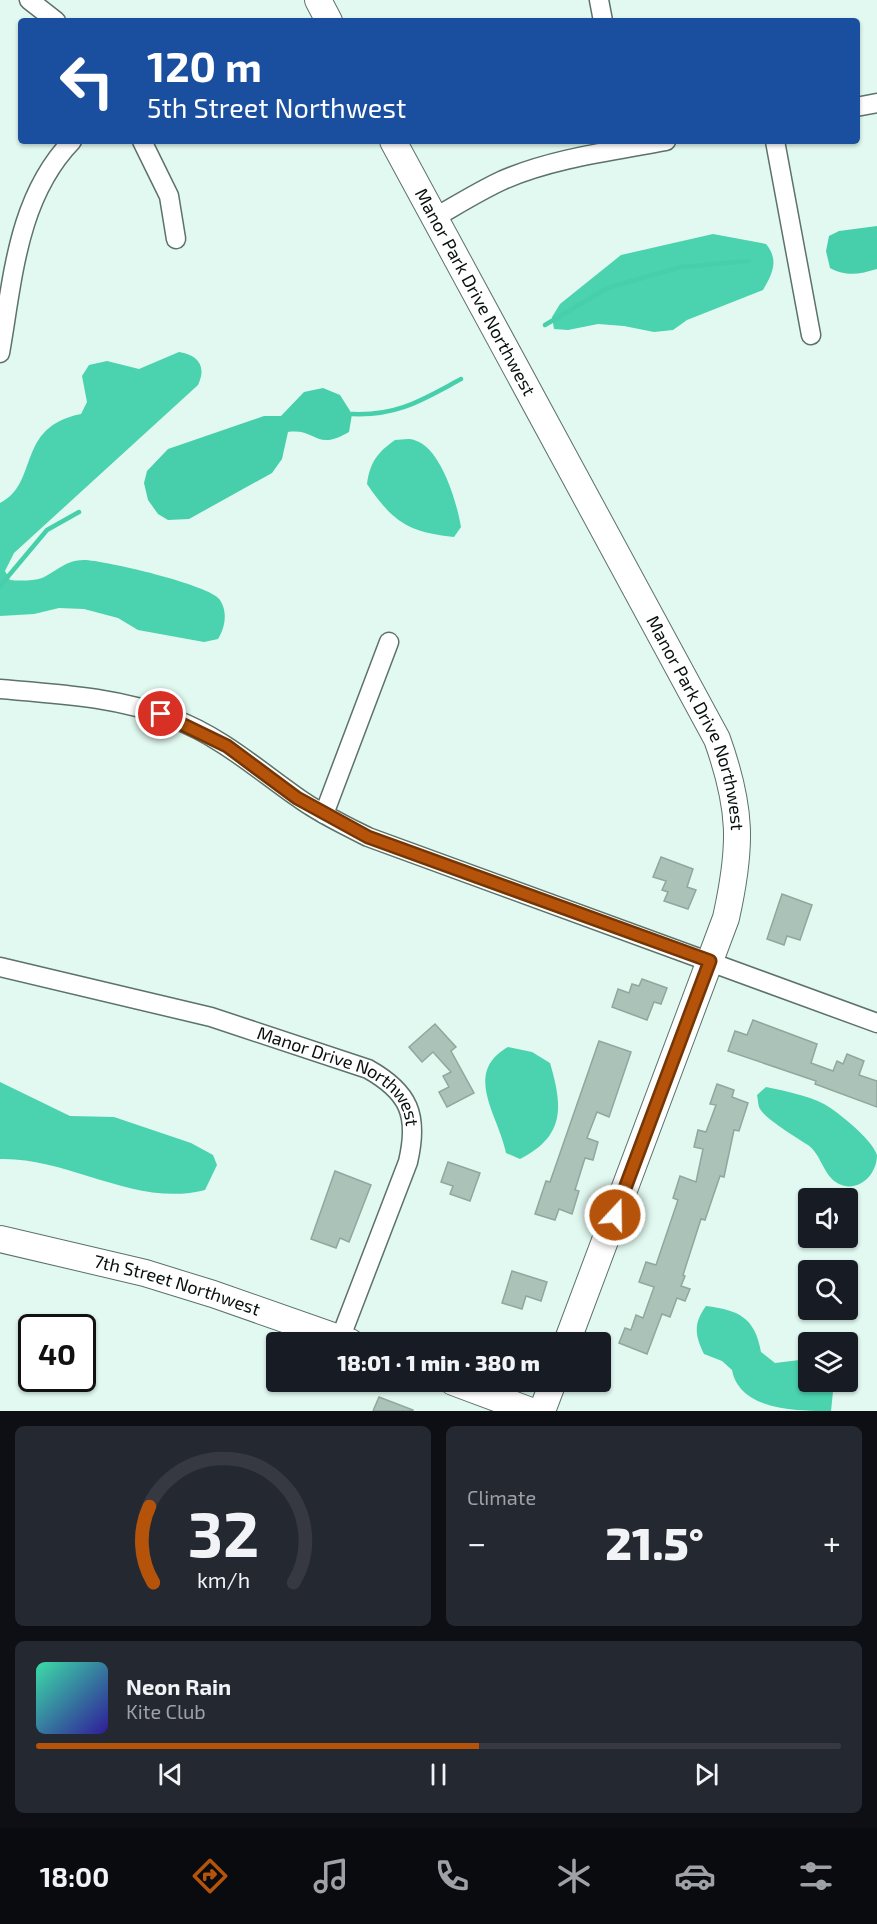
<!DOCTYPE html>
<html lang="en">
<head>
<meta charset="utf-8">
<style>
  :root { --surface:#171b24; --page:#242831; --text:#f1f3f6; --muted:#9ea1a6; --line:#363941; --accent:#b45309 }
  body { margin:0; font-family:"Exo 2",sans-serif; background:var(--page); color:var(--text); height:100vh; display:flex; flex-direction:column; font-size:22px; white-space:nowrap }
  * { box-sizing:border-box; margin:0 }
  p { font-size:20px; color:var(--muted) }
  .icon { flex:none; width:33px; height:33px; fill:none; stroke:currentColor; stroke-width:2; stroke-linecap:round; stroke-linejoin:round }
  .map { position:relative; height:1411px; overflow:hidden }
  .drawer { display:flex; flex-direction:column; gap:15px; padding:15px; background:#0d0f14; flex:1 }
  .drawer>* { flex:none }
  .guide { position:absolute; left:18px; top:18px; width:842px; height:126px; border-radius:6px; box-shadow:0 2px 4px #0004; background:#1a4fa0; color:#fff; overflow:hidden }
  .controls { position:absolute; left:798px; top:1188px; display:grid; gap:12px }
  .controls a { display:grid; place-items:center; width:60px; height:60px; border-radius:6px; background:var(--surface); box-shadow:0 2px 4px #0004; font-size:30px }
  .speed { position:absolute; left:18px; top:1314px; display:flex; gap:12px; font-size:30px; font-weight:700; text-align:center }
  .speed>* { display:grid; place-content:center; width:78px; height:78px; border-radius:50%; background:var(--surface); box-shadow:0 2px 4px #0004; line-height:1 }
  .speed .limit { border:3px solid #111; border-radius:9px; background:#fff; color:#111 }
  .pin { position:absolute; display:grid; place-items:center; width:51px; height:51px; color:#fff; margin:-26px; border:3px solid #fff; border-radius:50%; box-shadow:0 2px 6px #0007 }
  .me { position:absolute; width:66px; margin:-33px; rotate:21deg; stroke-linejoin:round; filter:drop-shadow(0 0 4px #0008) }
  .turn { display:flex; align-items:center; gap:21px; height:126px; padding:0 30px; font-size:27px }
  .turn .icon { width:78px; height:78px; stroke-width:2.5 }
  .turn b { display:block; font-size:42px; line-height:51px }
  .big { font-size:45px; font-weight:800; line-height:1.1 }
  .drawer .card { flex:1; display:flex; flex-direction:column; justify-content:center; gap:9px; min-width:0; padding:0 21px; border-radius:9px; background:var(--page) }
  .drawer .dial { align-items:center; gap:0 }
  .dial svg { height:156px; overflow:visible; fill:none; stroke:var(--line); stroke-width:7; stroke-linecap:round; text-anchor:middle }
  .dial text { fill:var(--text); stroke:none }
  .song { display:flex; align-items:center; gap:18px }
  .cover { width:72px; height:72px; border-radius:9px; background:linear-gradient(135deg,hsl(160 70% 55%),hsl(250 70% 35%)) }
  .played { height:6px; border-radius:3px; background:linear-gradient(90deg,var(--accent) 55%,var(--line) 55%) }
  .keys { display:flex; justify-content:space-around; direction:ltr }
  .heat { display:flex; justify-content:space-between; align-items:center; font-size:33px; direction:ltr }
  .drawer .tiles { flex:1; display:grid; gap:15px; grid-template-columns:1fr 1fr }
  .card:last-child { grid-column:span 2 }
  .trip { position:absolute; left:266px; top:1332px; width:345px; height:60px; border-radius:6px; background:var(--surface); box-shadow:0 2px 4px #0004; font-weight:800; line-height:60px; text-align:center }
  .tab-bar { display:flex; height:96px; justify-content:space-around; align-items:center; background:#090b0e; color:var(--muted) }
  .tab-bar .icon { width:42px; height:42px }
  .tab-bar .active { color:var(--accent) }
  .tab-bar b { font-size:27px; color:var(--text) }
  .map>svg:first-child { display:block }
  .forest { fill:#4bd2ae }
  .water { fill:#47cfab }
  .lines { fill:none; stroke-linecap:round; stroke-linejoin:round }
  .stream { stroke:#47cfab; stroke-width:4.5 }
  .building { fill:#abc2b9; stroke:#90a79e; stroke-width:1.5 }
  .street-casing { stroke:#5c726a; stroke-width:21 }
  .secondary-casing { stroke:#5c726a; stroke-width:28 }
  .street { stroke:#fff; stroke-width:18 }
  .secondary { stroke:#fff; stroke-width:26 }
  .route-casing { stroke:#753606; stroke-width:15 }
  .route { stroke:#b45309; stroke-width:10 }
  .labels { text-anchor:middle; stroke-width:4.5; stroke-linejoin:round; paint-order:stroke }
  .street-label { font-size:18px; fill:#08100d; stroke:#e1f9f0 }
</style>
</head>
<body>
<div class="map">
<svg width="877" height="1411" viewBox="0 0 877 1411">
  <rect width="100%" height="100%" fill="#e1f9f0"/>
  <!-- forest -->
  <g class="forest">
    <path d="M 713,234 L 766,244 C 779,260 773,273 763,290 L 687,320 L 673,330 L 654,332 L 624,326 L 598,324 L 568,330 L 554,329 L 552,317 L 560,304 L 621,255 Z"/>
    <path d="M 179,352 C 198,355 207,366 198,385 L 14,553 L 5,571 L 10,580 C 20,581 33,581 42,578 C 57,571 66,560 84,560 C 103,560 211,585 220,600 C 228,612 225,628 218,639 L 204,642 L 138,630 L 118,618 L 84,609 L 59,608 L 34,614 L 0,616 L 0,503 C 40,483 15,427 81,414 L 87,402 L 82,376 L 89,365 L 107,361 L 139,369 Z"/>
    <path d="M 395,440 C 401,440 409,438 414,440 C 441,447 457,503 461,527 L 454,537 C 408,532 393,522 367,484 C 370,462 378,452 395,440 Z"/>
    <path d="M 508,1047 L 532,1052 L 550,1063 C 563,1107 565,1136 520,1159 L 506,1153 C 499,1116 462,1073 508,1047 Z"/>
    <path d="M 0,1082 L 70,1116 L 114,1117 L 191,1143 L 213,1155 L 217,1165 L 205,1190 C 136,1208 69,1157 0,1159 Z"/>
    <path d="M 766,1087 C 785,1091 806,1095 824,1104 C 838,1112 872,1139 877,1155 C 877,1176 857,1193 839,1184 C 823,1176 822,1155 808,1145 C 797,1138 766,1119 760,1109 C 758,1106 758,1099 757,1095 Z"/>
    <path d="M 706,1306 C 738,1310 755,1317 761,1352 L 775,1363 L 808,1359 L 808,1382 L 834,1382 L 831,1411 C 797,1411 740,1411 732,1370 L 722,1361 L 704,1354 C 695,1335 693,1324 706,1306 Z"/>
  </g>
  <!-- water -->
  <g class="water">
    <path d="M 877,226 L 877,269 C 860,274 847,277 830,268 L 826,251 L 829,236 L 839,231 Z"/>
    <path d="M 323,388 L 340,395 L 352,414 L 349,432 C 315,452 317,428 288,432 L 282,459 L 272,473 L 189,519 L 168,520 L 158,514 L 148,500 L 144,483 L 147,471 L 168,449 L 264,416 L 281,416 L 304,392 Z"/>
  </g>
  <g class="lines">
    <!-- stream -->
    <g class="stream">
      <polyline points="545,325 607,288 681,267 749,261"/>
      <path d="M 352,414 C 398,416 422,400 461,379"/>
      <polyline points="0,586 47,530 79,512"/>
    </g>
  </g>
  <!-- building -->
  <g class="building">
    <polygon points="661,857 693,869 687,887 696,890 688,909 664,901 668,892 662,890 666,881 653,877"/>
    <polygon points="782,894 812,905 800,940 787,936 784,945 767,939"/>
    <polygon points="642,979 667,988 661,1004 654,1002 647,1020 612,1007 618,989 629,993 632,984 639,986"/>
    <polygon points="753,1020 817,1044 811,1063 833,1071 837,1061 843,1064 847,1054 864,1061 859,1075 877,1081 877,1107 815,1084 816,1081 728,1051 735,1031 747,1035"/>
    <polygon points="435,1024 456,1047 451,1051 474,1093 447,1107 439,1092 449,1087 443,1076 451,1072 433,1052 422,1062 409,1047"/>
    <polygon points="599,1041 631,1052 609,1117 597,1112 587,1138 598,1142 593,1160 585,1158 575,1190 579,1191 572,1214 559,1209 555,1220 535,1214 546,1181 550,1182"/>
    <polygon points="717,1084 734,1090 732,1097 748,1103 739,1131 734,1130 724,1177 720,1176 705,1220 701,1219 683,1275 685,1276 681,1286 690,1289 685,1301 677,1298 670,1317 662,1314 647,1354 619,1343 625,1328 631,1330 636,1315 643,1318 654,1287 639,1282 646,1262 656,1265 678,1200 673,1198 680,1176 696,1182 703,1149 694,1147 698,1130 706,1132 716,1105 710,1104"/>
    <polygon points="448,1162 480,1173 470,1201 450,1194 453,1186 441,1182"/>
    <polygon points="335,1171 371,1185 349,1242 340,1238 336,1248 311,1239"/>
    <polygon points="512,1271 547,1282 541,1301 526,1296 522,1309 502,1303"/>
    <polygon points="379,1397 413,1410 413,1411 373,1411"/>
  </g>
  <g class="lines">
    <defs>
      <g id="street">
        <polyline points="29,0 56,21"/>
        <polyline points="599,0 603,21"/>
        <polyline points="856,107 877,103"/>
        <polyline points="142,141 169,196 176,239"/>
        <polyline points="775,141 811,335"/>
        <path d="M 434,218 C 457,205 479,191 503,180 C 554,158 613,151 666,141"/>
        <path d="M 0,353 C 13,279 17,198 72,141"/>
        <path d="M 0,689 C 59,694 119,697 174,719 C 220,736 257,769 297,797 C 319,813 344,825 368,837 L 877,1023"/>
        <polyline points="324,814 389,642"/>
        <path id="s1" d="M 0,967 L 211,1017 L 368,1069 C 409,1092 419,1115 408,1162 L 340,1339"/>
      </g>
      <g id="secondary">
        <polyline points="318,0 329,21"/>
        <path id="s2" d="M 393,141 L 717,739 C 742,809 742,846 726,918 L 567,1342"/>
        <path id="s3" d="M 0,1239 L 145,1273 L 213,1294 L 350,1342"/>
        <polyline points="453,1382 531,1411"/>
        <polyline points="542,1411 553,1382"/>
      </g>
    </defs>
    <!-- street casing -->
    <use href="#street" class="street-casing"/>
    <!-- secondary casing -->
    <use href="#secondary" class="secondary-casing"/>
    <!-- street -->
    <use href="#street" class="street"/>
    <!-- secondary -->
    <use href="#secondary" class="secondary"/>
  </g>
  <g class="lines">
    <defs>
      <polyline id="route" points="161,714 227,746 297,798 368,837 710,961 615,1215"/>
    </defs>
    <!-- route casing -->
    <use href="#route" class="route-casing"/>
    <!-- route -->
    <use href="#route" class="route"/>
  </g>
  <g class="labels">
    <!-- street labels -->
    <g class="street-label">
      <text dy="6" stroke="none"><textPath href="#s2" startOffset="172">Manor Park Drive Northwest</textPath></text>
      <text dy="6" stroke="none"><textPath href="#s2" startOffset="658">Manor Park Drive Northwest</textPath></text>
      <text dy="6" stroke="none"><textPath href="#s1" startOffset="362">Manor Drive Northwest</textPath></text>
      <text dy="6" stroke="none"><textPath href="#s3" startOffset="183">7th Street Northwest</textPath></text>
    </g>
  </g>
</svg>
<div class="controls">
<a><svg class="icon" aria-label="sound" viewBox="0 0 24 24"><path d="M4 9h4l5-4v14l-5-4H4zM17 9q2 3 0 6"/></svg></a>
<a><svg class="icon" aria-label="search" viewBox="0 0 24 24"><circle cx="10" cy="10" r="6"/><path d="M15 15l6 6"/></svg></a>
<a><svg class="icon" aria-label="layers" viewBox="0 0 24 24"><path d="M12 4l9 5-9 5-9-5zM3 14l9 5 9-5"/></svg></a>
</div>
<div class="speed"><div class="limit">40</div></div>
<div class="pin" style="left:161px;top:714px;background:#d93025"><svg class="icon" aria-label="arrive" viewBox="0 0 24 24"><path d="M6 21V4h12l-3 4 3 4H6"/></svg></div>
<svg class="me" style="left:615px;top:1215px" viewBox="-20 -20 40 40"><circle r="17" fill="#b45309" stroke="#fff" stroke-width="3"/><path d="M0-11L8 9 0 5-8 9z" fill="#fff"/></svg>
<div class="trip">18:01 · 1 min · 380 m</div>
<div class="guide">
<div class="turn"><svg class="icon" aria-label="left" viewBox="0 0 24 24"><path d="M17 20v-9H6M10 6l-5 5 5 5"/></svg><div><b>120 m</b>5th Street Northwest</div></div>
</div>
</div>
<section class="drawer">
<div class="tiles">
<div class="card dial"><svg viewBox="0 0 100 80">
<path d="M14 69A42 42 0 1 1 86 69"/>
<path d="M14 69A42 42 0 0 1 12 30" stroke="#b45309"/>
<text x="50" y="56" font-size="32" font-weight="700">32</text>
<text x="50" y="72" font-size="11">km/h</text>
</svg></div>
<div class="card"><p>Climate</p>
<div class="heat"><a>−</a><b class="big">21.5°</b><a>+</a></div>
</div>
<div class="card">
<div class="song"><i class="cover"></i><div><b>Neon Rain</b><p>Kite Club</p></div></div>
<div class="played"></div>
<div class="keys"><svg class="icon" aria-label="previous" viewBox="0 0 24 24"><path d="M18 5L8 12l10 7zM5 5v14"/></svg><svg class="icon" aria-label="pause" viewBox="0 0 24 24"><path d="M8 5v14M16 5v14"/></svg><svg class="icon" aria-label="next" viewBox="0 0 24 24"><path d="M6 5l10 7-10 7zM19 5v14"/></svg></div>
</div>
</div>
</section>
<nav class="tab-bar">
<b>18:00</b>
<svg class="icon active" aria-label="directions" viewBox="0 0 24 24"><path d="M12 3l9 9-9 9-9-9zM9 14v-3h6M13 9l2 2-2 2"/></svg>
<svg class="icon" aria-label="music" viewBox="0 0 24 24"><path d="M9 18V5l10-2v13"/><circle cx="6" cy="18" r="3"/><circle cx="16" cy="16" r="3"/></svg>
<svg class="icon" aria-label="phone" viewBox="0 0 24 24"><path d="M5 4h4l2 5-3 2q2 4 5 5l2-3 5 2v4C11 20 4 13 5 4z"/></svg>
<svg class="icon" aria-label="climate" viewBox="0 0 24 24"><path d="M12 3v18M4 7l16 10M4 17L20 7"/></svg>
<svg class="icon" aria-label="car" viewBox="0 0 24 24"><path d="M5 17H2v-5l4-1 3-4h7l3 4 3 1v5h-3M9 17h6M6 11h13"/><circle cx="7" cy="17" r="2"/><circle cx="17" cy="17" r="2"/></svg>
<svg class="icon" aria-label="filters" viewBox="0 0 24 24"><path d="M4 7h16M4 17h16"/><circle cx="9" cy="7" r="2"/><circle cx="15" cy="17" r="2"/></svg>
</nav>
</body>
</html>
